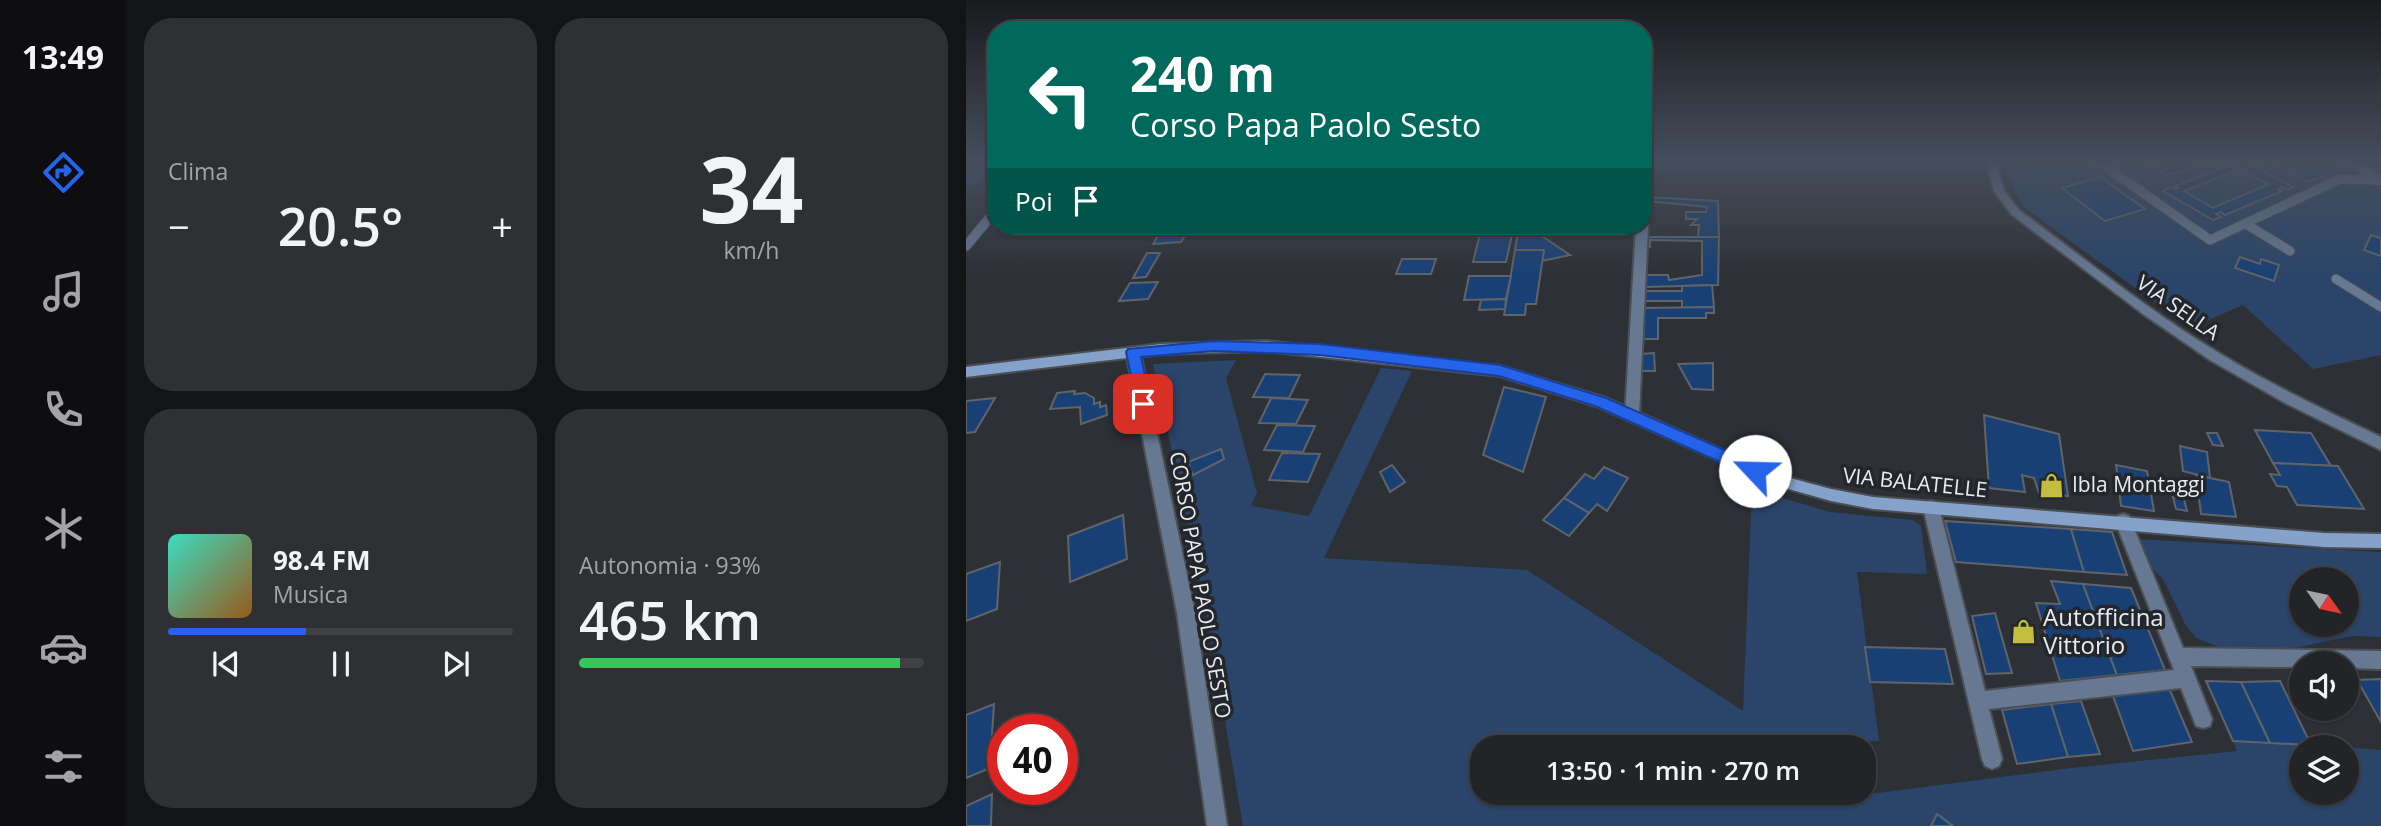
<!DOCTYPE html>
<html lang="it">
<head>
<meta charset="utf-8">
<style>
  :root { --surface:#222428; --page:#2e3034; --text:#f1f3f6; --muted:#a2a4a8; --line:#3f4145; --accent:#2563eb }
  body { margin:0; font-family:"Open Sans",sans-serif; background:var(--page); color:var(--text); height:100vh; display:flex; flex-direction:column; font-size:26px; white-space:nowrap }
  * { box-sizing:border-box; margin:0 }
  p { font-size:23px; color:var(--muted) }
  .icon { flex:none; width:38px; height:38px; fill:none; stroke:currentColor; stroke-width:2; stroke-linecap:round; stroke-linejoin:round }
  .map { position:relative; flex:1; overflow:hidden }
  .details { display:flex; flex-direction:column; gap:18px; padding:18px; background:#131416; width:840px }
  .details>* { flex:none }
  .banner { position:absolute; left:21px; top:21px; width:665px; height:214px; border-radius:28px; box-shadow:0 2px 5px #0004,0 0 0 2px var(--line); background:#00695c; color:#fff; overflow:hidden }
  .needle { width:46px; rotate:123deg }
  .buttons { position:absolute; left:1323px; top:567px; display:grid; gap:14px }
  .buttons a { display:grid; place-items:center; width:70px; height:70px; border-radius:50%; background:var(--surface); box-shadow:0 2px 5px #0004,0 0 0 2px var(--line); font-size:35px }
  .speed { position:absolute; left:21px; top:714px; display:flex; gap:14px; font-size:35px; font-weight:700; text-align:center }
  .speed>* { display:grid; place-content:center; width:91px; height:91px; border-radius:50%; background:var(--surface); box-shadow:0 2px 5px #0004,0 0 0 2px var(--line); line-height:1 }
  .speed .limit { border:10px solid #d22; background:#fff; color:#111 }
  .pin { position:absolute; display:grid; place-items:center; width:60px; height:60px; color:#fff; margin:-30px; border-radius:14px; box-shadow:0 4px 10px #0006 }
  .me { position:absolute; width:77px; margin:-38px; rotate:294deg; stroke-linejoin:round; filter:drop-shadow(0 0 5px #0008) }
  .turn { display:flex; align-items:center; gap:24px; height:147px; padding:0 28px; font-size:32px }
  .turn .icon { width:91px; height:91px; stroke-width:2.5 }
  .turn b { display:block; font-size:49px; line-height:60px }
  .then { display:flex; align-items:center; height:66px; padding:0 28px; background:#0003; gap:14px; font-size:26px }
  .big { font-size:52px; font-weight:600; line-height:1.1 }
  .details .tile { flex:1; display:flex; flex-direction:column; justify-content:center; gap:10px; min-width:0; padding:0 24px; border-radius:28px; background:var(--page) }
  .details .dial { align-items:center; gap:0 }
  .dial b { font-size:91px; line-height:1 }
  .song { display:flex; align-items:center; gap:21px }
  .cover { width:84px; height:84px; border-radius:10px; background:linear-gradient(135deg,hsl(170 70% 55%),hsl(30 70% 35%)) }
  .played { height:7px; border-radius:4px; background:linear-gradient(90deg,var(--accent) 40%,var(--line) 40%) }
  .keys { display:flex; justify-content:space-around; direction:ltr }
  .heat { display:flex; justify-content:space-between; align-items:center; font-size:38px; direction:ltr }
  .charge { height:10px; border-radius:5px; background:linear-gradient(90deg,#34c759 93%,var(--line) 0) }
  .details .tiles { flex:1; display:grid; gap:18px; grid-template-columns:repeat(2,1fr) }
  .trip { position:absolute; left:504px; top:735px; width:406px; height:70px; border-radius:28px; background:var(--surface); box-shadow:0 2px 5px #0004,0 0 0 2px var(--line); font-weight:600; line-height:70px; text-align:center }
  main { display:flex; flex:1; min-height:0 }
  .tab-bar { display:flex; flex-direction:column; width:126px; justify-content:space-around; align-items:center; background:#0e0e10; color:var(--muted) }
  .tab-bar .icon { width:49px; height:49px }
  .tab-bar .selected { color:var(--accent) }
  .tab-bar b { font-size:32px; color:var(--text) }
  .map>svg:first-child { display:block }
  .green { fill:#2a4569; fill-rule:evenodd }
  .building { fill:#194075; stroke:#606469; stroke-width:2; fill-rule:evenodd }
  .lines { fill:none; stroke-linecap:round; stroke-linejoin:round }
  .lane-casing { stroke:#4b4e53; stroke-width:11 }
  .street-casing { stroke:#4b4e53; stroke-width:4 }
  .secondary-casing { stroke:#4b4e53; stroke-width:4 }
  .lane { stroke:#677992; stroke-width:9 }
  .street { fill:#677992; fill-rule:evenodd }
  .secondary { fill:#85a2cb; fill-rule:evenodd }
  .route { fill:#2563eb; stroke:#184099; stroke-width:2 }
  .labels { text-anchor:middle; stroke-width:7; stroke-linejoin:round; paint-order:stroke }
  .street-label { font-size:21px; fill:#e8ebee; stroke:#23262b }
  .poi-label { font-size:21px; fill:#e8ebee; stroke:#23262b; text-anchor:start }
  .near-poi-label { font-size:24px; fill:#e8ebee; stroke:#23262b; text-anchor:start }
</style>
</head>
<body>
<main>
<nav class="tab-bar">
<b>13:49</b>
<svg class="icon selected" aria-label="directions" viewBox="0 0 24 24"><path d="M12 3l9 9-9 9-9-9zM9 14v-3h6M13 9l2 2-2 2"/></svg>
<svg class="icon" aria-label="music" viewBox="0 0 24 24"><path d="M9 18V5l10-2v13"/><circle cx="6" cy="18" r="3"/><circle cx="16" cy="16" r="3"/></svg>
<svg class="icon" aria-label="phone" viewBox="0 0 24 24"><path d="M5 4h4l2 5-3 2q2 4 5 5l2-3 5 2v4C11 20 4 13 5 4z"/></svg>
<svg class="icon" aria-label="climate" viewBox="0 0 24 24"><path d="M12 3v18M4 7l16 10M4 17L20 7"/></svg>
<svg class="icon" aria-label="car" viewBox="0 0 24 24"><path d="M5 17H2v-5l4-1 3-4h7l3 4 3 1v5h-3M9 17h6M6 11h13"/><circle cx="7" cy="17" r="2"/><circle cx="17" cy="17" r="2"/></svg>
<svg class="icon" aria-label="filters" viewBox="0 0 24 24"><path d="M4 7h16M4 17h16"/><circle cx="9" cy="7" r="2"/><circle cx="15" cy="17" r="2"/></svg>
</nav>
<section class="details">
<div class="tiles">
<div class="tile"><p>Clima</p>
<div class="heat"><a>−</a><b class="big">20.5°</b><a>+</a></div>
</div>
<div class="tile dial"><b>34</b><p>km/h</p></div>
<div class="tile">
<div class="song"><i class="cover"></i><div><b>98.4 FM</b><p>Musica</p></div></div>
<div class="played"></div>
<div class="keys"><svg class="icon" aria-label="previous" viewBox="0 0 24 24"><path d="M18 5L8 12l10 7zM5 5v14"/></svg><svg class="icon" aria-label="pause" viewBox="0 0 24 24"><path d="M8 5v14M16 5v14"/></svg><svg class="icon" aria-label="next" viewBox="0 0 24 24"><path d="M6 5l10 7-10 7zM19 5v14"/></svg></div>
</div>
<div class="tile"><p>Autonomia · 93%</p><b class="big">465 km</b><div class="charge"></div></div>
</div>
</section>
<div class="map">
<svg width="1415" height="826" viewBox="0 0 1415 826">
  <rect width="100%" height="100%" fill="#2d3035"/>
  <!-- green -->
  <g class="green">
    <polygon points="7,161 30,161 30,180 0,186 0,173 21,170"/>
    <polygon points="1039,161 1415,161 1415,355 1347,369 1277,305 1224,328 1059,208 1043,180"/>
    <polygon points="270,360 260,378 291,493 285,506 343,516 415,368 446,371 358,558 561,570 777,711 786,489 864,512 946,520 955,526 961,574 891,572 913,741 894,742 894,747 516,747 516,793 898,793 898,764 904,794 1105,768 1271,751 1267,741 1379,747 1335,747 1335,793 1381,793 1381,747 1415,750 1415,826 277,826 239,605 187,364"/>
    <path d="M 1170,539 L 1415,552 L 1415,637 L 1386,636 L 1334,647 L 1283,651 L 1253,647 L 1230,638 L 1219,624 L 1197,579 L 1185,567 ZM 1335,579 L 1381,579 L 1381,625 L 1335,625 Z"/>
  </g>
  <!-- building -->
  <g class="building">
    <polygon points="1180,161 1242,161 1245,163 1201,175"/>
    <path d="M 1279,161 L 1327,187 L 1321,190 L 1316,187 L 1312,189 L 1316,191 L 1259,215 L 1255,212 L 1250,214 L 1255,217 L 1247,220 L 1197,191 L 1205,187 L 1209,189 L 1213,188 L 1209,186 L 1266,164 L 1273,164 L 1269,162 L 1272,161 ZM 1274,169 L 1303,184 L 1247,208 L 1218,191 Z"/>
    <polygon points="1304,161 1363,161 1376,168 1343,182"/>
    <polygon points="1134,177 1179,209 1139,221 1096,188"/>
    <polygon points="681,197 752,201 753,237 732,237 733,225 725,225 731,219 720,219 720,212 740,212 741,207 681,201"/>
    <polygon points="198,226 225,226 215,242 187,244"/>
    <polygon points="553,226 561,226 604,255 576,261 578,250 549,250"/>
    <polygon points="515,230 547,230 540,262 507,262"/>
    <polygon points="1405,235 1415,238 1415,256 1398,250"/>
    <polygon points="680,237 753,237 752,285 679,287 679,275 702,275 703,280 736,275 736,241 684,240 684,247 679,247"/>
    <polygon points="549,250 578,250 570,304 560,304 559,315 538,315"/>
    <polygon points="181,253 194,253 180,277 167,278"/>
    <polygon points="1274,257 1294,264 1295,259 1313,265 1308,281 1269,268"/>
    <polygon points="436,259 470,259 465,274 430,274"/>
    <polygon points="503,276 545,276 540,299 498,300"/>
    <polygon points="192,282 182,299 153,301 164,283"/>
    <polygon points="746,285 748,307 716,308 716,301 678,301 679,291 716,291 716,286"/>
    <polygon points="540,299 539,309 513,310 515,300"/>
    <polygon points="748,307 748,313 740,313 740,318 692,318 692,339 678,339 678,308"/>
    <polygon points="688,353 689,371 675,371 675,354"/>
    <polygon points="747,363 747,390 726,389 712,364"/>
    <polygon points="299,374 334,375 323,398 287,397"/>
    <polygon points="538,387 580,397 557,472 517,455"/>
    <polygon points="109,391 108,394 119,393 128,398 128,404 134,402 134,407 140,405 141,415 115,424 114,407 84,409 91,393"/>
    <polygon points="29,398 9,432 0,433 0,401"/>
    <polygon points="305,398 342,400 330,424 293,423"/>
    <polygon points="1018,415 1093,434 1102,496 1073,493 1068,478 1056,475 1059,492 1023,488"/>
    <polygon points="311,425 349,426 337,452 298,450"/>
    <polygon points="1289,430 1345,433 1365,466 1307,463"/>
    <polygon points="1241,433 1251,433 1257,446 1247,445"/>
    <polygon points="1214,446 1241,452 1244,478 1217,471"/>
    <polygon points="255,449 258,459 227,475 222,462"/>
    <polygon points="316,453 354,454 342,482 303,480"/>
    <polygon points="1307,463 1372,466 1398,509 1331,505 1321,487 1311,486 1304,474 1314,475"/>
    <polygon points="426,465 439,482 424,492 414,472"/>
    <polygon points="1150,465 1181,471 1188,511 1155,506"/>
    <polygon points="638,467 662,478 641,511 631,504 623,513 598,498 619,474 628,479"/>
    <polygon points="1230,475 1263,482 1270,517 1235,514"/>
    <polygon points="1207,497 1218,499 1221,511 1210,509"/>
    <polygon points="598,498 623,513 603,536 577,520"/>
    <polygon points="157,515 161,559 104,582 102,536"/>
    <polygon points="979,521 1105,529 1118,572 990,562"/>
    <polygon points="1105,529 1146,532 1161,575 1118,572"/>
    <polygon points="34,562 31,609 0,621 0,574"/>
    <polygon points="1085,581 1117,584 1151,675 1094,681 1070,603 1094,604"/>
    <polygon points="1117,584 1165,588 1199,670 1151,675"/>
    <polygon points="1029,613 1046,673 1020,674 1006,616"/>
    <polygon points="899,647 979,649 987,684 904,682"/>
    <polygon points="1415,679 1415,722 1391,680"/>
    <polygon points="1240,681 1275,682 1304,743 1267,741"/>
    <polygon points="1314,681 1345,745 1304,743 1275,682"/>
    <polygon points="1203,688 1226,742 1167,751 1147,696"/>
    <polygon points="1115,701 1134,754 1102,757 1085,704"/>
    <polygon points="28,704 24,768 0,778 0,715"/>
    <polygon points="1085,704 1102,757 1051,764 1036,710"/>
    <polygon points="26,794 25,826 0,826 0,806"/>
    <polygon points="971,814 987,826 965,826"/>
  </g>
  <g class="lines">
    <defs>
      <g id="lane">
        <polyline points="1132,161 1244,240 1374,179 1415,180"/>
        <polyline points="1384,161 1414,180"/>
        <polyline points="1280,224 1324,251"/>
        <polyline points="0,246 30,210"/>
        <polyline points="1370,279 1415,307"/>
      </g>
      <g id="street">
        <polygon points="677,161 685,161 682,207 677,210"/>
        <path d="M 1020,161 L 1030,161 L 1038,191 L 1053,210 C 1119,259 1183,311 1253,353 C 1305,385 1361,411 1415,437 L 1415,450 L 1321,404 L 1244,360 L 1177,314 L 1045,214 L 1028,191 Z"/>
        <polygon points="677,223 682,226 673,416 671,420 661,420 659,416 670,226 677,226"/>
        <polygon points="167,347 174,352 229,613 261,826 241,826 211,613 160,352"/>
        <polygon points="965,501 970,502 973,507 1019,691 1208,670 1149,521 1151,516 1157,514 1163,516 1165,521 1217,648 1415,651 1415,669 1381,668 1381,663 1335,663 1335,667 1225,666 1246,719 1244,726 1237,728 1230,726 1215,688 1023,709 1036,759 1033,766 1026,769 1019,766 1016,759 957,507 960,502"/>
      </g>
      <polygon id="secondary" points="300,341 534,366 640,398 813,475 865,489 907,497 1358,533 1415,534 1415,548 1358,547 907,509 865,501 805,484 630,406 534,376 300,351 195,354 0,377 0,367 195,344"/>
    </defs>
    <!-- lane casing -->
    <use href="#lane" class="lane-casing"/>
    <!-- street casing -->
    <use href="#street" class="street-casing"/>
    <!-- secondary casing -->
    <use href="#secondary" class="secondary-casing"/>
    <!-- lane -->
    <use href="#lane" class="lane"/>
    <!-- street -->
    <use href="#street" class="street"/>
    <!-- secondary -->
    <use href="#secondary" class="secondary"/>
  </g>
  <!-- sky -->
  <linearGradient id="sky" x2="0" y2="1"><stop stop-color="#191a1d"/><stop offset="0.58" stop-color="#464e5c"/><stop offset="1" stop-color="#464e5c" stop-opacity="0"/></linearGradient>
  <rect width="1415" height="277" fill="url(#sky)"/>
  <!-- route -->
  <polygon class="route" points="248,341 354,344 534,365 640,398 795,466 798,471 795,475 783,475 629,406 533,376 354,355 248,351 175,357 185,404 183,409 172,409 160,352 162,349"/>
  <!-- icons -->
  <defs>
    <symbol id="shop-bare" viewBox="-9 -9 18 18"><path d="M-5-2.5h2.3a2.7 3.5 0 0 1 5.4 0H5L5.5 6h-11ZM-1.5-2.5h3a1.5 2.3 0 0 0-3 0Z" fill="#c3bd3f" stroke="#23262b" stroke-width="2.5" paint-order="stroke"/></symbol>
  </defs>
  <g fill-rule="evenodd">
    <use href="#shop-bare" x="1068" y="468" width="35" height="35"/>
    <use href="#shop-bare" x="1040" y="614" width="35" height="35"/>
  </g>
  <g class="labels">
    <!-- street labels -->
    <g class="street-label">
      <text transform="translate(1212 308) rotate(35)" y="7">VIA SELLA</text>
      <text transform="translate(949 483) rotate(6)" y="7">VIA BALATELLE</text>
      <text transform="translate(234 585) rotate(80)" y="7">CORSO PAPA PAOLO SESTO</text>
    </g>
    <!-- poi labels -->
    <g class="poi-label">
      <text x="1106" y="492">Ibla Montaggi</text>
    </g>
    <!-- near-poi labels -->
    <g class="near-poi-label">
      <text x="1077" y="626">Autofficina<tspan x="1077" dy="28">Vittorio</tspan></text>
    </g>
  </g>
</svg>
<div class="buttons">
<a><svg class="needle" viewBox="-14 -14 28 28"><path d="M0-13l5 13h-10z" fill="#e53935"/><path d="M0 13l5-13h-10z" fill="#a2a4a8"/></svg></a>
<a><svg class="icon" aria-label="sound" viewBox="0 0 24 24"><path d="M4 9h4l5-4v14l-5-4H4zM17 9q2 3 0 6"/></svg></a>
<a><svg class="icon" aria-label="layers" viewBox="0 0 24 24"><path d="M12 4l9 5-9 5-9-5zM3 14l9 5 9-5"/></svg></a>
</div>
<div class="speed"><div class="limit">40</div></div>
<div class="pin" style="left:177px;top:404px;background:#d93025"><svg class="icon" aria-label="arrive" viewBox="0 0 24 24"><path d="M6 21V4h12l-3 4 3 4H6"/></svg></div>
<svg class="me" style="left:789px;top:471px" viewBox="-20 -20 40 40"><circle r="19" fill="#fff"/><path d="M0-13L10 11 0 6-10 11z" fill="#2563eb"/></svg>
<div class="trip">13:50 · 1 min · 270 m</div>
<div class="banner">
<div class="turn"><svg class="icon" aria-label="left" viewBox="0 0 24 24"><path d="M17 20v-9H6M10 6l-5 5 5 5"/></svg><div><b>240 m</b>Corso Papa Paolo Sesto</div></div>
<div class="then">Poi<svg class="icon" aria-label="arrive" viewBox="0 0 24 24"><path d="M6 21V4h12l-3 4 3 4H6"/></svg></div>
</div>
</div>
</main>
</body>
</html>
